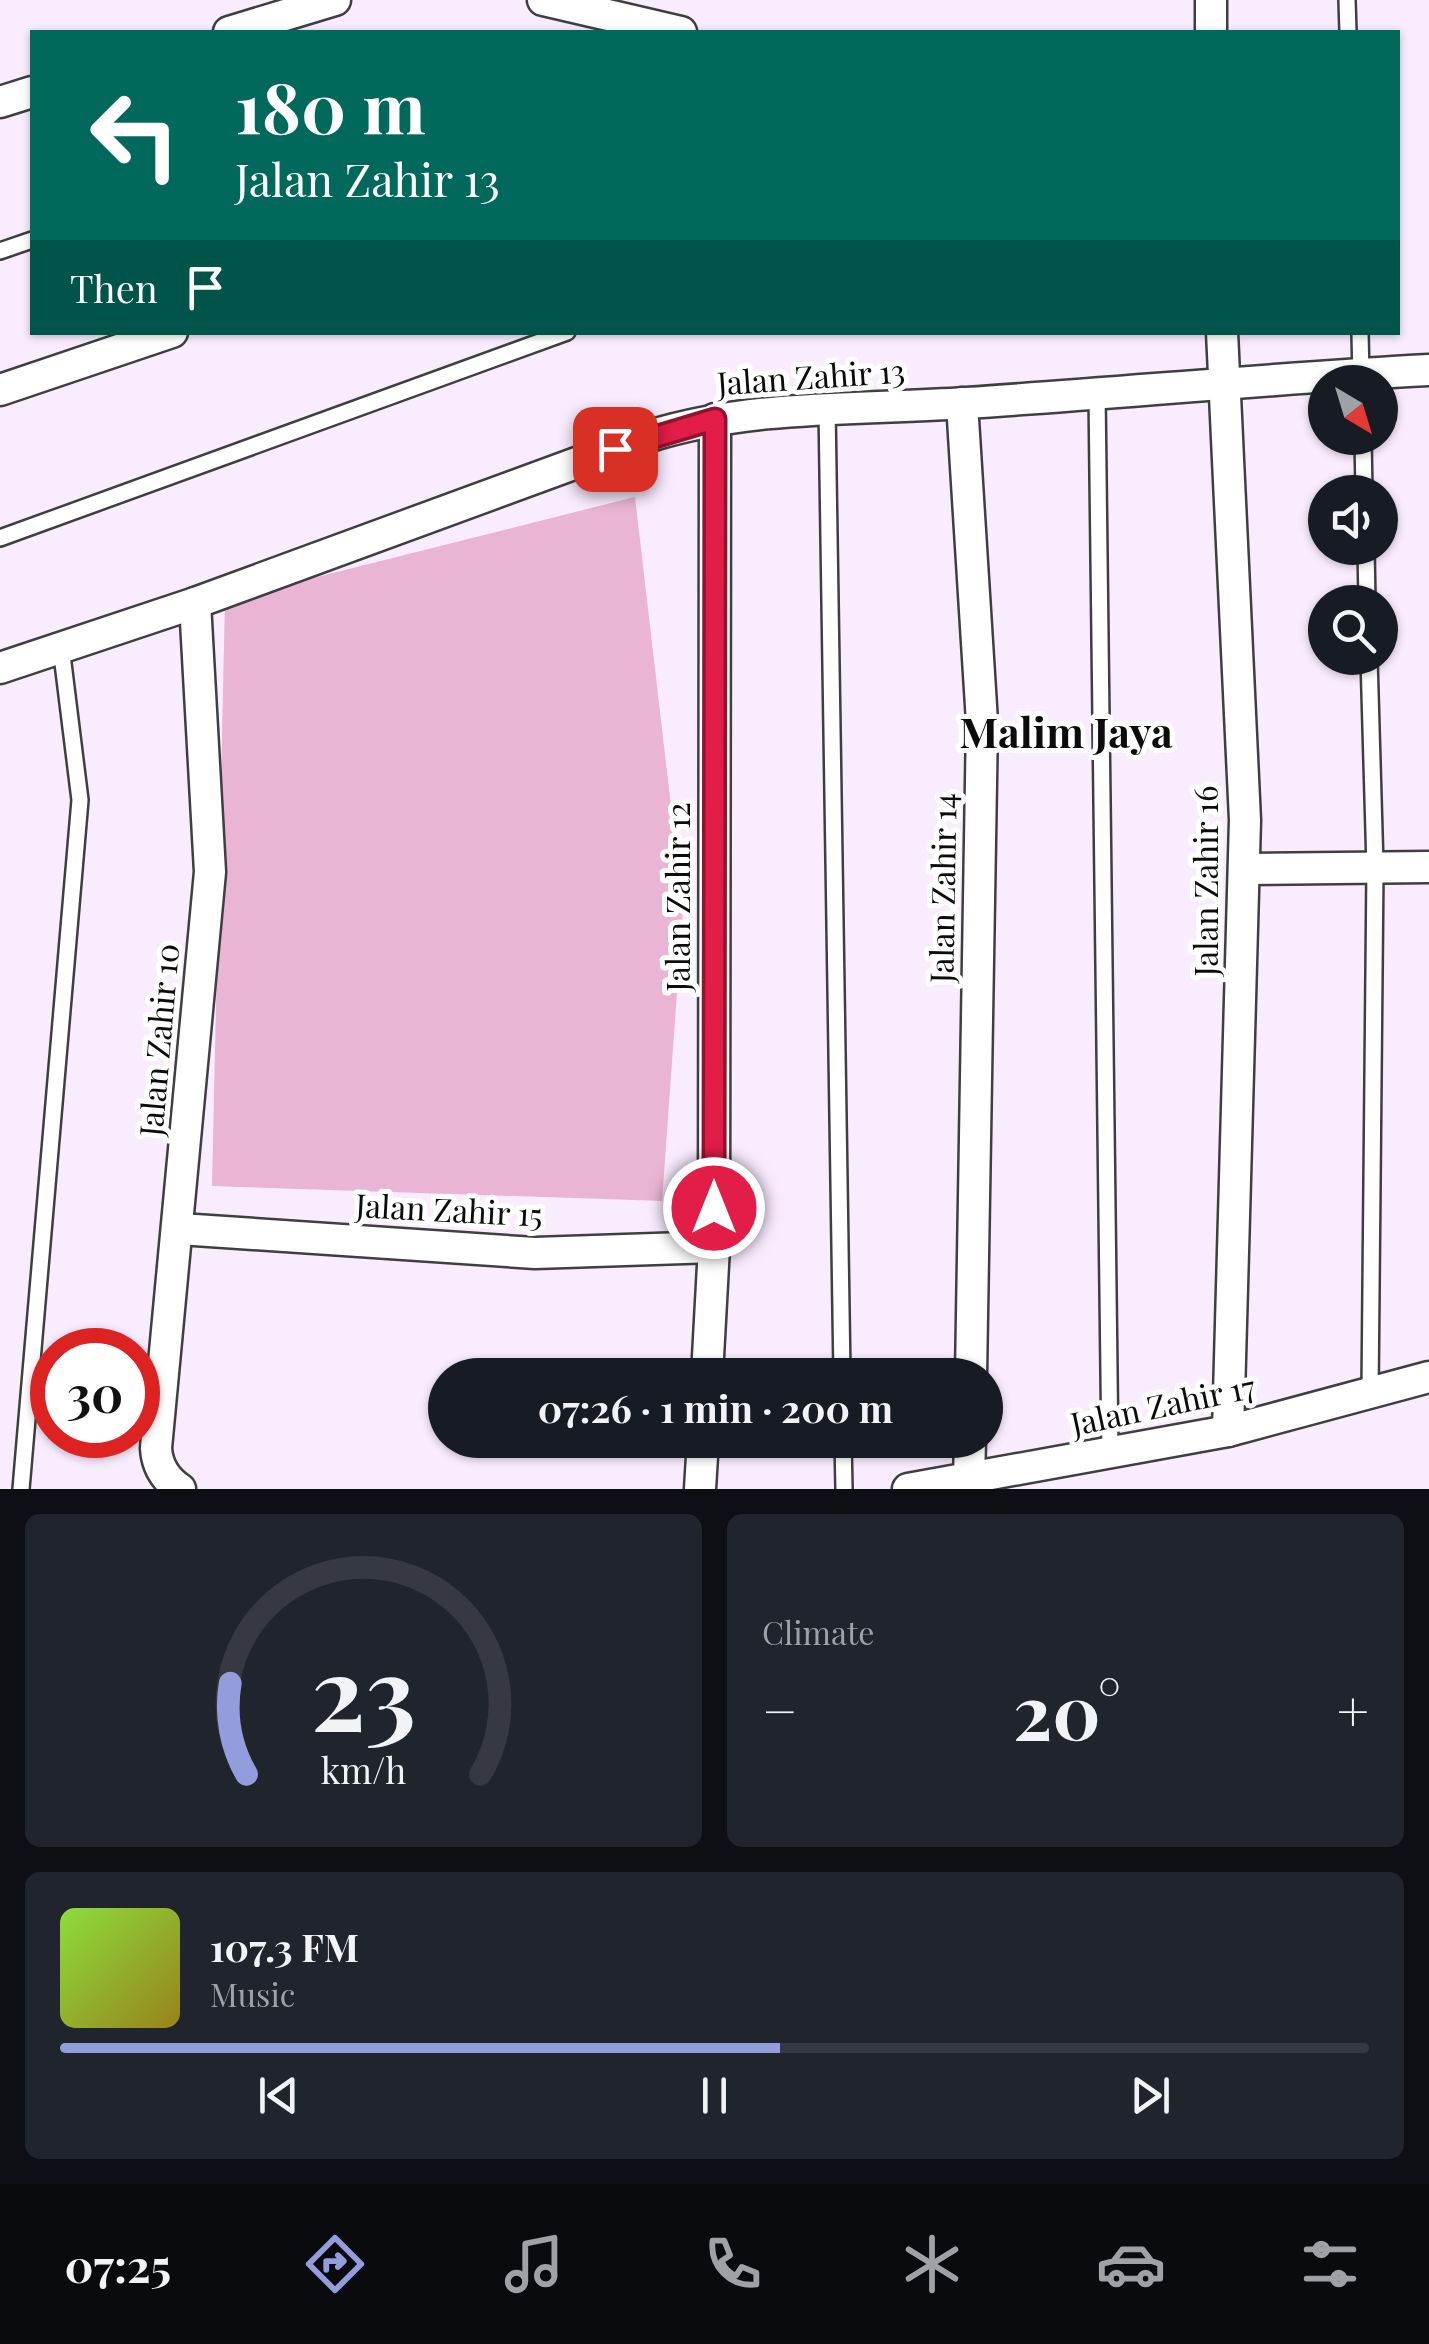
<!DOCTYPE html>
<html lang="en">
<head>
<meta charset="utf-8">
<style>
  :root { --surface:#171b24; --page:#20242c; --text:#f1f3f6; --muted:#9ea1a6; --line:#363941; --accent:#939ddd }
  body { margin:0; font-family:"Playfair Display",serif; background:var(--page); color:var(--text); height:100vh; display:flex; flex-direction:column; font-size:38px; white-space:nowrap }
  * { box-sizing:border-box; margin:0 }
  p { font-size:32px; color:var(--muted) }
  .icon { flex:none; width:55px; height:55px; fill:none; stroke:currentColor; stroke-width:2; stroke-linecap:round; stroke-linejoin:round }
  .map { position:relative; height:1489px; overflow:hidden }
  .panel { display:flex; flex-direction:column; gap:25px; padding:25px; background:#0d0f14; flex:1 }
  .panel>* { flex:none }
  .banner { position:absolute; left:30px; top:30px; width:1370px; height:305px; border-radius:0px; box-shadow:0 2px 8px #0004; background:#00695c; color:#fff; overflow:hidden }
  .needle { width:65px; rotate:142deg }
  .tools { position:absolute; left:1308px; top:365px; display:grid; gap:20px }
  .tools a { display:grid; place-items:center; width:90px; height:90px; border-radius:50%; background:var(--surface); box-shadow:0 2px 8px #0004; font-size:50px }
  .speed { position:absolute; left:30px; top:1328px; display:flex; gap:20px; font-size:50px; font-weight:700; text-align:center }
  .speed>* { display:grid; place-content:center; width:130px; height:130px; border-radius:50%; background:var(--surface); box-shadow:0 2px 8px #0004; line-height:1 }
  .speed .limit { border:15px solid #d22; background:#fff; color:#111 }
  .pin { position:absolute; display:grid; place-items:center; width:85px; height:85px; color:#fff; margin:-42px; border-radius:20px; box-shadow:0 5px 15px #0006 }
  .me { position:absolute; width:110px; margin:-55px; rotate:0deg; stroke-linejoin:round; filter:drop-shadow(0 0 8px #0008) }
  .turn { display:flex; align-items:center; gap:35px; height:210px; padding:0 40px; font-size:45px }
  .turn .icon { width:130px; height:130px; stroke-width:2.5 }
  .turn b { display:block; font-size:70px; line-height:85px }
  .then { display:flex; align-items:center; height:95px; padding:0 40px; background:#0003; gap:20px; font-size:38px }
  .big { font-size:75px; font-weight:700; line-height:1.1 }
  .panel .tile { flex:1; display:flex; flex-direction:column; justify-content:center; gap:15px; min-width:0; padding:0 35px; border-radius:15px; background:var(--page) }
  .panel .dial { align-items:center; gap:0 }
  .dial svg { height:260px; overflow:visible; fill:none; stroke:var(--line); stroke-width:7; stroke-linecap:round; text-anchor:middle }
  .dial text { fill:var(--text); stroke:none }
  .song { display:flex; align-items:center; gap:30px }
  .cover { width:120px; height:120px; border-radius:15px; background:linear-gradient(135deg,hsl(90 70% 55%),hsl(50 70% 35%)) }
  .played { height:10px; border-radius:5px; background:linear-gradient(90deg,var(--accent) 55%,var(--line) 55%) }
  .keys { display:flex; justify-content:space-around; direction:ltr }
  .heat { display:flex; justify-content:space-between; align-items:center; font-size:55px; direction:ltr }
  .panel .tiles { flex:1; display:grid; gap:25px; grid-template-columns:1fr 1fr }
  .tile:last-child { grid-column:span 2 }
  .trip { position:absolute; left:428px; top:1358px; width:575px; height:100px; border-radius:50px; background:var(--surface); box-shadow:0 2px 8px #0004; font-weight:700; line-height:100px; text-align:center }
  .dock { display:flex; height:160px; justify-content:space-around; align-items:center; background:#090b0e; color:var(--muted) }
  .dock .icon { width:70px; height:70px }
  .dock .current { color:var(--accent) }
  .dock b { font-size:45px; color:var(--text) }
  .map>svg:first-child { display:block }
  .green { fill:#eab5d4 }
  .lines { fill:none; stroke-linecap:round; stroke-linejoin:round }
  .lane-casing { stroke:#3f3f3f; stroke-width:20 }
  .street-casing { stroke:#3f3f3f; stroke-width:35 }
  .lane { stroke:#fff; stroke-width:15 }
  .street { stroke:#fff; stroke-width:30 }
  .route-casing { stroke:#92132f; stroke-width:25 }
  .route { stroke:#e11d48; stroke-width:18 }
  .labels { text-anchor:middle; stroke-width:10; stroke-linejoin:round; paint-order:stroke }
  .street-label { font-size:32px; fill:#0c0c0c; stroke:#fff }
  .district-label { font-size:42px; font-weight:bold; fill:#0c0c0c; stroke:#fff }
</style>
</head>
<body>
<div class="map">
<svg width="1429" height="1489" viewBox="0 0 1429 1489">
  <rect width="100%" height="100%" fill="#faecff"/>
  <!-- green -->
  <polygon class="green" points="635,497 683,909 662,1201 212,1186 225,600"/>
  <g class="lines">
    <defs>
      <g id="lane">
        <polyline points="1347,0 1348,32"/>
        <polyline points="0,251 32,240"/>
        <polyline points="1360,332 1361,378"/>
        <polyline points="1097,393 1110,1454"/>
        <polyline points="827,408 842,1375"/>
        <polyline points="1363,438 1364,492"/>
        <polyline points="0,538 567,332"/>
        <polyline points="1366,548 1367,602"/>
        <polyline points="1369,658 1375,867 1370,1393"/>
        <polyline points="843,1440 844,1489"/>
        <polyline points="21,1489 80,800 61,647"/>
      </g>
      <g id="street">
        <polyline points="543,0 681,32"/>
        <polyline points="229,32 335,0"/>
        <polyline points="1211,32 1211,0"/>
        <polyline points="0,102 32,92"/>
        <polyline points="1222,332 1245,820 1228,1431"/>
        <polyline points="0,390 172,332"/>
        <polyline points="962,403 982,722 971,1375"/>
        <path d="M 0,668 L 195,603 L 650,436 C 754,404 859,410 966,403 C 1120,393 1275,378 1429,370"/>
        <polyline points="1245,869 1429,867"/>
        <polyline points="180,1229 535,1253 714,1247"/>
        <polyline points="707,1375 714,1247 715,419"/>
        <polyline points="969,1480 970,1440"/>
        <path d="M 180,1489 C 165,1479 157,1466 156,1448 L 210,872 L 195,603"/>
        <polyline points="700,1489 703,1440"/>
        <polyline points="908,1489 1228,1431 1429,1377"/>
      </g>
    </defs>
    <!-- lane casing -->
    <use href="#lane" class="lane-casing"/>
    <!-- street casing -->
    <use href="#street" class="street-casing"/>
    <!-- lane -->
    <use href="#lane" class="lane"/>
    <!-- street -->
    <use href="#street" class="street"/>
  </g>
  <g class="lines">
    <defs>
      <polyline id="route" points="615,449 715,419 714,1208"/>
    </defs>
    <!-- route casing -->
    <use href="#route" class="route-casing"/>
    <!-- route -->
    <use href="#route" class="route"/>
  </g>
  <g class="labels">
    <!-- street labels -->
    <g class="street-label">
      <text transform="translate(811 378) rotate(-4)" y="11">Jalan Zahir 13</text>
      <text transform="translate(1207 881) rotate(-90)" y="11">Jalan Zahir 16</text>
      <text transform="translate(944 888) rotate(-89)" y="11">Jalan Zahir 14</text>
      <text transform="translate(679 897) rotate(-90)" y="11">Jalan Zahir 12</text>
      <text transform="translate(160 1040) rotate(-85)" y="11">Jalan Zahir 10</text>
      <text transform="translate(449 1211) rotate(3)" y="11">Jalan Zahir 15</text>
      <text transform="translate(1163 1406) rotate(-12)" y="11">Jalan Zahir 17</text>
    </g>
    <!-- district labels -->
    <g class="district-label">
      <text x="1066" y="748">Malim Jaya</text>
    </g>
  </g>
</svg>
<div class="tools">
<a><svg class="needle" viewBox="-14 -14 28 28"><path d="M0-13l5 13h-10z" fill="#e53935"/><path d="M0 13l5-13h-10z" fill="#9ea1a6"/></svg></a>
<a><svg class="icon" aria-label="sound" viewBox="0 0 24 24"><path d="M4 9h4l5-4v14l-5-4H4zM17 9q2 3 0 6"/></svg></a>
<a><svg class="icon" aria-label="search" viewBox="0 0 24 24"><circle cx="10" cy="10" r="6"/><path d="M15 15l6 6"/></svg></a>
</div>
<div class="speed"><div class="limit">30</div></div>
<div class="pin" style="left:615px;top:449px;background:#d93025"><svg class="icon" aria-label="arrive" viewBox="0 0 24 24"><path d="M6 21V4h12l-3 4 3 4H6"/></svg></div>
<svg class="me" style="left:714px;top:1208px" viewBox="-20 -20 40 40"><circle r="17" fill="#e11d48" stroke="#fff" stroke-width="3"/><path d="M0-11L8 9 0 5-8 9z" fill="#fff"/></svg>
<div class="trip">07:26 · 1 min · 200 m</div>
<div class="banner">
<div class="turn"><svg class="icon" aria-label="left" viewBox="0 0 24 24"><path d="M17 20v-9H6M10 6l-5 5 5 5"/></svg><div><b>180 m</b>Jalan Zahir 13</div></div>
<div class="then">Then<svg class="icon" aria-label="arrive" viewBox="0 0 24 24"><path d="M6 21V4h12l-3 4 3 4H6"/></svg></div>
</div>
</div>
<section class="panel">
<div class="tiles">
<div class="tile dial"><svg viewBox="0 0 100 80">
<path d="M14 69A42 42 0 1 1 86 69"/>
<path d="M14 69A42 42 0 0 1 9 41" stroke="#939ddd"/>
<text x="50" y="56" font-size="32" font-weight="700">23</text>
<text x="50" y="72" font-size="11">km/h</text>
</svg></div>
<div class="tile"><p>Climate</p>
<div class="heat"><a>−</a><b class="big">20°</b><a>+</a></div>
</div>
<div class="tile">
<div class="song"><i class="cover"></i><div><b>107.3 FM</b><p>Music</p></div></div>
<div class="played"></div>
<div class="keys"><svg class="icon" aria-label="previous" viewBox="0 0 24 24"><path d="M18 5L8 12l10 7zM5 5v14"/></svg><svg class="icon" aria-label="pause" viewBox="0 0 24 24"><path d="M8 5v14M16 5v14"/></svg><svg class="icon" aria-label="next" viewBox="0 0 24 24"><path d="M6 5l10 7-10 7zM19 5v14"/></svg></div>
</div>
</div>
</section>
<nav class="dock">
<b>07:25</b>
<svg class="icon current" aria-label="directions" viewBox="0 0 24 24"><path d="M12 3l9 9-9 9-9-9zM9 14v-3h6M13 9l2 2-2 2"/></svg>
<svg class="icon" aria-label="music" viewBox="0 0 24 24"><path d="M9 18V5l10-2v13"/><circle cx="6" cy="18" r="3"/><circle cx="16" cy="16" r="3"/></svg>
<svg class="icon" aria-label="phone" viewBox="0 0 24 24"><path d="M5 4h4l2 5-3 2q2 4 5 5l2-3 5 2v4C11 20 4 13 5 4z"/></svg>
<svg class="icon" aria-label="climate" viewBox="0 0 24 24"><path d="M12 3v18M4 7l16 10M4 17L20 7"/></svg>
<svg class="icon" aria-label="car" viewBox="0 0 24 24"><path d="M5 17H2v-5l4-1 3-4h7l3 4 3 1v5h-3M9 17h6M6 11h13"/><circle cx="7" cy="17" r="2"/><circle cx="17" cy="17" r="2"/></svg>
<svg class="icon" aria-label="filters" viewBox="0 0 24 24"><path d="M4 7h16M4 17h16"/><circle cx="9" cy="7" r="2"/><circle cx="15" cy="17" r="2"/></svg>
</nav>
</body>
</html>
